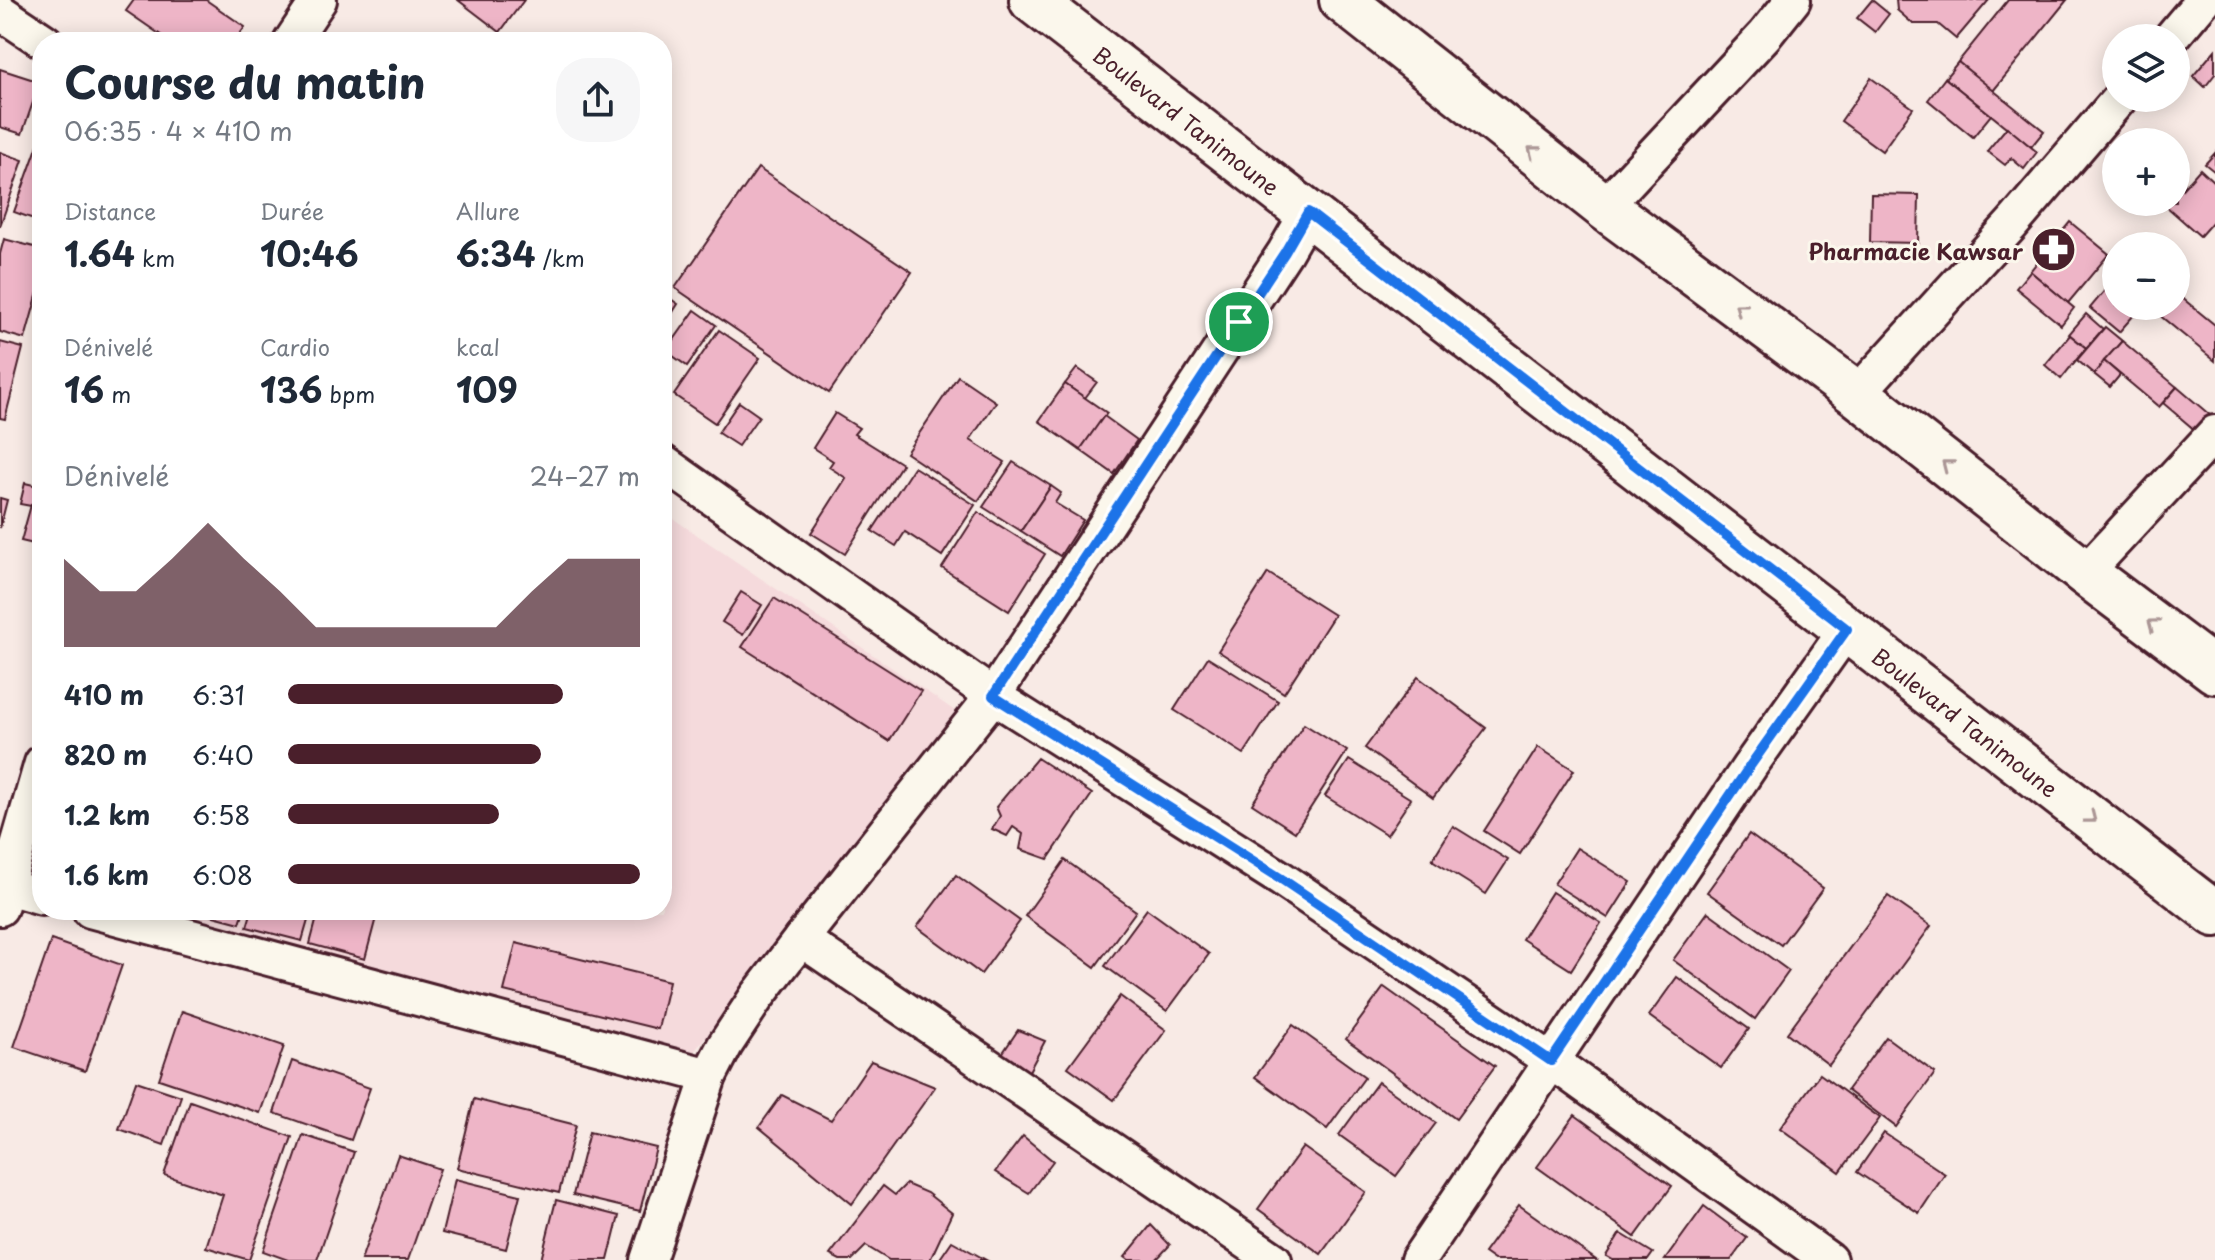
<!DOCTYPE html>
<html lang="fr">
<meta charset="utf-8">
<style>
body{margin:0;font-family:"Playpen Sans",sans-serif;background:#f6f6f7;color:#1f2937;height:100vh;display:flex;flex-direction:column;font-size:30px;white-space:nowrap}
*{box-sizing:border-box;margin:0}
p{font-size:26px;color:#747a83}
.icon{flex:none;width:44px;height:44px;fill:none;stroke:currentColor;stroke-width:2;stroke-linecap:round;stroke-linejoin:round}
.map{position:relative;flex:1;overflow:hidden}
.panel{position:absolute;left:32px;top:32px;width:640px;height:888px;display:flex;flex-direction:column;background:#fff;border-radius:32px;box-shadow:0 4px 20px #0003}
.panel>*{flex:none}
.tools{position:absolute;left:2102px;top:24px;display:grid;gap:16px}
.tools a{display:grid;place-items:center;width:88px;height:88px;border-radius:50%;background:#fff;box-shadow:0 4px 20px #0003;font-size:40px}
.pin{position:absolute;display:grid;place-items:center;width:68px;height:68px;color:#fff;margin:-34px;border:4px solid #fff;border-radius:50%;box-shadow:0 2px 8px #0007}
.round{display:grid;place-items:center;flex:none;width:84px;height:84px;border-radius:32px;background:#f6f6f7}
.summary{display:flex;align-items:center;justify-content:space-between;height:136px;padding:0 32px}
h1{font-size:44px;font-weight:700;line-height:60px}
.figures{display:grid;grid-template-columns:repeat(3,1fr);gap:12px;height:136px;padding:8px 32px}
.figures div{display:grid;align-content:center}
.figures b{font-size:34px;font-weight:700}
.figures small{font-size:22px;font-weight:400}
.figures p{font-size:22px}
.chart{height:224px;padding:16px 32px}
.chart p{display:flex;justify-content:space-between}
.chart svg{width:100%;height:144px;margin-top:8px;fill:#4a1f2b;opacity:.7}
ul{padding:0 32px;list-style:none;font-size:26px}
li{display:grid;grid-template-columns:128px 96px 1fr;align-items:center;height:60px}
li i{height:20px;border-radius:10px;background:#4a1f2b}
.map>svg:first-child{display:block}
</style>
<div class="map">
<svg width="2215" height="1260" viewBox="0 0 2215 1260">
<rect width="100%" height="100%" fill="#f8eae5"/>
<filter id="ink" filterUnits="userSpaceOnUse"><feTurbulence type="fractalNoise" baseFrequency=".0125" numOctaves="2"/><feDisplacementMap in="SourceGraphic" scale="16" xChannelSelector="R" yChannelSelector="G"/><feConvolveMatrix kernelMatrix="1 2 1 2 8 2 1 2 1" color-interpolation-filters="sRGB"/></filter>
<g filter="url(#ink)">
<!-- built -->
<path fill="#f5dadc" d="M662,511L955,711L690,1057L154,910H662Z"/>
<!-- building -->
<g fill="#eeb5c7" stroke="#4a1f2b" stroke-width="2">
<path d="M134,0H206L245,27L234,42H171L126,11Z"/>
<path d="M458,0H524L500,32Z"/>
<path d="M1872,0L1889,14L1875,32L1857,18Z"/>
<path d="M1896,0H1989L1956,39L1938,24H1913L1897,10Z"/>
<path d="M2008,0H2067L1993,91L1958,62Z"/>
<path d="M2215,50V74L2205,87L2193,76Z"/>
<path d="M1958,62L2044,131L2031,147L1945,78Z"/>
<path d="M0,69L40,82L22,134L0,127Z"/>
<path d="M1871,78L1913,108L1882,151L1841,121Z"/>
<path d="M1945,78L1991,115L1973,137L1928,100Z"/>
<path d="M2007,127L2037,152L2024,169L2011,158L2005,165L1987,151Z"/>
<path d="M38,145L42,147V222L14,212Z"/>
<path d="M0,152L23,160L0,226Z"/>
<path d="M2215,153V172L2205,164Z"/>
<path d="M758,168L912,272L829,393L675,288Z"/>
<path d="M2200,169L2215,183V219L2200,236L2167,207L2171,202H2176V196Z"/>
<path d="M1871,194L1919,195L1918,243L1870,242Z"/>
<path d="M2070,222L2109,254L2068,303L2030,271Z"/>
<path d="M4,239L42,249V278L25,339L0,332V254Z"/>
<path d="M2030,271L2074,308L2061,325L2016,288Z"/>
<path d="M2116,277V306H2142L2119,332L2090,308Z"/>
<path d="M662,293L678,304L662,329Z"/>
<path d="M2176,293L2215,325V361L2158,314L2164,306H2176Z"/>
<path d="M695,310L716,325L687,366L666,351Z"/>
<path d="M2086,314L2103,329L2086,348L2069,334Z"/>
<path d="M2105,327L2122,341L2094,374L2077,360Z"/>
<path d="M719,330L760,358L715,423L674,395Z"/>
<path d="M2070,335L2086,348L2061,379L2045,365Z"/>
<path d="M2122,341L2177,387L2159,407L2104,361Z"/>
<path d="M0,342L23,348L5,419L0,418Z"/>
<path d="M2104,361L2120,375L2110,387L2094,374Z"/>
<path d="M1077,368L1097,382L1085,398L1065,384Z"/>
<path d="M958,376L996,402L970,440L1005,462L978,501L906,453Z"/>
<path d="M1065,384L1107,413L1080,450L1039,421Z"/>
<path d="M2177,387L2210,415L2196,431L2163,403Z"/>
<path d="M739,402L759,416L738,446L718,433Z"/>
<path d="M835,413L859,428L854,434L902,464L845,554L811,533L846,478L829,467L833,461L813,448Z"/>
<path d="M1104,416L1137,440L1114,474L1080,450Z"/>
<path d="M1013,462L1051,486L1021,531L983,507Z"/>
<path d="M914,467L975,505L942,556L905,532L896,546L872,531Z"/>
<path d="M25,483L42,487V508L20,504Z"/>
<path d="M1051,486L1061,493L1055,503L1083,520L1060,556L1021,531Z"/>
<path d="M0,498L7,500L0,528Z"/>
<path d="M31,505L42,508V546L21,541Z"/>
<path d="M978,512L1045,554L1009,611L942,568Z"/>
<path d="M1268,573L1334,615L1284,693L1218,651Z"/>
<path d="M741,592L762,605L743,635L722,622Z"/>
<path d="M774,598L921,691L889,741L742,647Z"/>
<path d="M1208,657L1278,701L1244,754L1174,710Z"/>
<path d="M1418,677L1486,728L1433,798L1365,748Z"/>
<path d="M1304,724L1347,751L1295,832L1252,804Z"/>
<path d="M1538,747L1574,770L1520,854L1484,831Z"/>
<path d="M1037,758L1092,794L1048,859L1020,849L1023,834L1013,827L1007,836L992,829L1000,816L996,807Z"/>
<path d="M1349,760L1411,799L1387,835L1325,796Z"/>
<path d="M1453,826L1508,860L1486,894L1432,860Z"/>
<path d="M1749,834L1823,888L1781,945L1707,892Z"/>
<path d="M1577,848L1631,882L1608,918L1554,884Z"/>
<path d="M1065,860L1136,911L1095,967L1025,916Z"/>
<path d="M956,875L1020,921L981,974L917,927Z"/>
<path d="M1552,892L1601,923L1571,970L1522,939Z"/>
<path d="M1888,896L1931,926L1829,1065L1787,1033Z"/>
<path d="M1147,909L1209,954L1167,1011L1105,966Z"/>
<path d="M191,910H244L240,923Z"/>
<path d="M252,910H311L302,941L247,927Z"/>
<path d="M319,910H378L365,959L310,944Z"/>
<path d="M1708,912L1789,971L1755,1019L1673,960Z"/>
<path d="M51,940L122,965L85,1071L14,1047Z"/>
<path d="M516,943L669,981L658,1029L504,991Z"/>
<path d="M1677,977L1749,1029L1721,1068L1649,1016Z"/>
<path d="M1384,987L1495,1066L1456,1119L1346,1039Z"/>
<path d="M1120,996L1166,1030L1114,1100L1068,1067Z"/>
<path d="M182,1011L284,1046L260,1113L159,1079Z"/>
<path d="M1293,1025L1365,1077L1327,1129L1255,1077Z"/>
<path d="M1018,1030L1045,1041L1028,1073L1000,1057Z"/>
<path d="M1886,1037L1935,1073L1896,1127L1847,1090Z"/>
<path d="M292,1061L370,1088L351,1140L274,1113Z"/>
<path d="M871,1061L935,1087L852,1204L759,1127L782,1095L831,1120Z"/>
<path d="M1820,1074L1880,1118L1840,1172L1780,1128Z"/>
<path d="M136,1081L181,1096L164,1145L119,1129Z"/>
<path d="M1378,1082L1436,1123L1396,1176L1339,1135Z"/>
<path d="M474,1099L576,1125L559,1193L457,1168Z"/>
<path d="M190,1101L292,1137L249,1260L206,1247L223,1195L164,1175Z"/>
<path d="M1575,1115L1672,1186L1635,1237L1537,1167Z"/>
<path d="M589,1132L656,1148L640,1211L573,1195Z"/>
<path d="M1884,1133L1945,1174L1919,1213L1857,1172Z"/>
<path d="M303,1135L354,1152L317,1260H288L263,1251Z"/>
<path d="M1023,1136L1053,1161L1029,1193L995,1172Z"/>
<path d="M1303,1147L1366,1192L1321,1254L1258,1209Z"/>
<path d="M398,1155L440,1169L408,1260H361Z"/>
<path d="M455,1179L520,1195L506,1249L442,1233Z"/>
<path d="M906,1184L927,1193L952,1213L930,1260H889L866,1246L852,1260H840L830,1255L883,1186L895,1195Z"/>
<path d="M556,1200L619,1216L608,1260H541Z"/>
<path d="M1519,1205L1596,1260H1494L1484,1253Z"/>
<path d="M1704,1206L1747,1238L1731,1260H1665Z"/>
<path d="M1151,1225L1170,1245L1156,1260H1129L1125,1257Z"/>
<path d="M1620,1233L1653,1253L1648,1260H1613L1606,1256Z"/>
<path d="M952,1241L986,1260H939Z"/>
</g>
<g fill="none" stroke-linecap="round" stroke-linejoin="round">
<defs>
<g id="minor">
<path d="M0,12L45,42"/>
<path d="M2171,38L2203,0"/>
<path d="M291,42L319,0"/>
<path d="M1604,207L1765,35L1793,0"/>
<path d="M1857,394L2012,224L2120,98"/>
<path d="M662,462L993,696L1280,878L1551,1061L1829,1260"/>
<path d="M2085,573L2215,433"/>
<path d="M0,885L42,897"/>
<path d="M0,908L42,763"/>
<path d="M90,910L709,1076"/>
<path d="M801,939L1274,1260"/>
<path d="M648,1260L709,1076L725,1045L756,998L801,939L993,696L1285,252L1308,212"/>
<path d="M1418,1260L1750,766L1847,629"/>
</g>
<g id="primary">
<path id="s1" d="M1032,0L2215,914"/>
<path d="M1342,0L1604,207L1857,394L2085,573L2215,671"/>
</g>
</defs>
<!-- minor casing -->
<use href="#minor" stroke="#4a1f2b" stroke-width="40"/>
<!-- primary casing -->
<use href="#primary" stroke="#4a1f2b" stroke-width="50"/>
<!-- minor -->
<use href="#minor" stroke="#fbf7ec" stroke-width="34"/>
<!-- primary -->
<use href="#primary" stroke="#fbf7ec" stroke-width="44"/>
</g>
<!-- one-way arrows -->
<defs><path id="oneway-chevron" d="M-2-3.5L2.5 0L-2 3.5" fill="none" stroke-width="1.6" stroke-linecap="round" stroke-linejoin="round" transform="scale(2)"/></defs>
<g stroke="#ab9695">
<use href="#oneway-chevron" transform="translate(1533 151) rotate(-142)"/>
<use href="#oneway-chevron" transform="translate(1740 308) rotate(-143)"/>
<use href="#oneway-chevron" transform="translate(1947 465) rotate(-142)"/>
<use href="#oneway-chevron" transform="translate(2153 624) rotate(-143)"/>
<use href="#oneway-chevron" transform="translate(2091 818) rotate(38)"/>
</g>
</g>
<g fill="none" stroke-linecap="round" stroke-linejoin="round" filter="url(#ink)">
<defs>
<path id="route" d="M1308,212L1847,629L1750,766L1551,1061L1280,878L993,696L1285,252Z"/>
</defs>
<!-- route casing -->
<use href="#route" stroke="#fff" stroke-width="16"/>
<!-- route -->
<use href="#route" stroke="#1a73e8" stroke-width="10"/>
</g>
<!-- icons -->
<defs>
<symbol id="pharmacy-disc" viewBox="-11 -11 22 22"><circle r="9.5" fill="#4a1f2b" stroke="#fbf7ec"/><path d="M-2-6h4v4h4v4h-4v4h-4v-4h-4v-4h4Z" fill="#fff"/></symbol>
</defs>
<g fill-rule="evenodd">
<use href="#pharmacy-disc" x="2028" y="224" width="51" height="51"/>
</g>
<g text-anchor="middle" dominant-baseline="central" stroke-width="6" stroke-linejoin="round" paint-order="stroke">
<!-- street labels -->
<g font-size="22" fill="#4a1f2b" stroke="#fbf7ec">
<text stroke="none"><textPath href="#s1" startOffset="196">Boulevard Tanimoune</textPath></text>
<text stroke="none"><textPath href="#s1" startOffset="1180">Boulevard Tanimoune</textPath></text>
</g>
<!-- poi labels -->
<g font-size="22" font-weight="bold" fill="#4a1f2b" stroke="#fbf7ec" text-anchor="end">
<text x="2023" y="250">Pharmacie Kawsar</text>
</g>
</g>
</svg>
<div class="tools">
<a><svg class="icon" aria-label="layers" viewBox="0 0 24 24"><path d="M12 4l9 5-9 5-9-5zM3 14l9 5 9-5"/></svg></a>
<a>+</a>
<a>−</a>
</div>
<div class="pin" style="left:1239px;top:322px;background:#1e9e55"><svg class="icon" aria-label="arrive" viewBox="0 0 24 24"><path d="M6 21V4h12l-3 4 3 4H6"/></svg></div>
<section class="panel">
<div class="summary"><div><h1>Course du matin</h1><p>06:35 · 4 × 410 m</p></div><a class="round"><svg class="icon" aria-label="share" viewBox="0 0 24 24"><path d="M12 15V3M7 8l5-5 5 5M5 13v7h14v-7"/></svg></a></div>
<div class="figures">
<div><p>Distance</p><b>1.64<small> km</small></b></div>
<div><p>Durée</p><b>10:46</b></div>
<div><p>Allure</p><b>6:34<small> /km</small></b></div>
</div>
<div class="figures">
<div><p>Dénivelé</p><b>16<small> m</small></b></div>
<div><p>Cardio</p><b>136<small> bpm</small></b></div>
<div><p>kcal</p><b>109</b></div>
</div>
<div class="chart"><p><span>Dénivelé</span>24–27 m</p>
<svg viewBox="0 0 160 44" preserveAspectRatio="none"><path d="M0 44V17L10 27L20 27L30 17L40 6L50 17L60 27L70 38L80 38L90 38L100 38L110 38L120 38L130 27L140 17L150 17L160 17V44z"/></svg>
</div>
<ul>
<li><b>410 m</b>6:31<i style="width:78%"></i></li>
<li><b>820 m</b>6:40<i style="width:72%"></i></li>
<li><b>1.2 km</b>6:58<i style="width:60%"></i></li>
<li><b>1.6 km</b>6:08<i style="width:100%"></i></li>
</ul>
</section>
</div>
